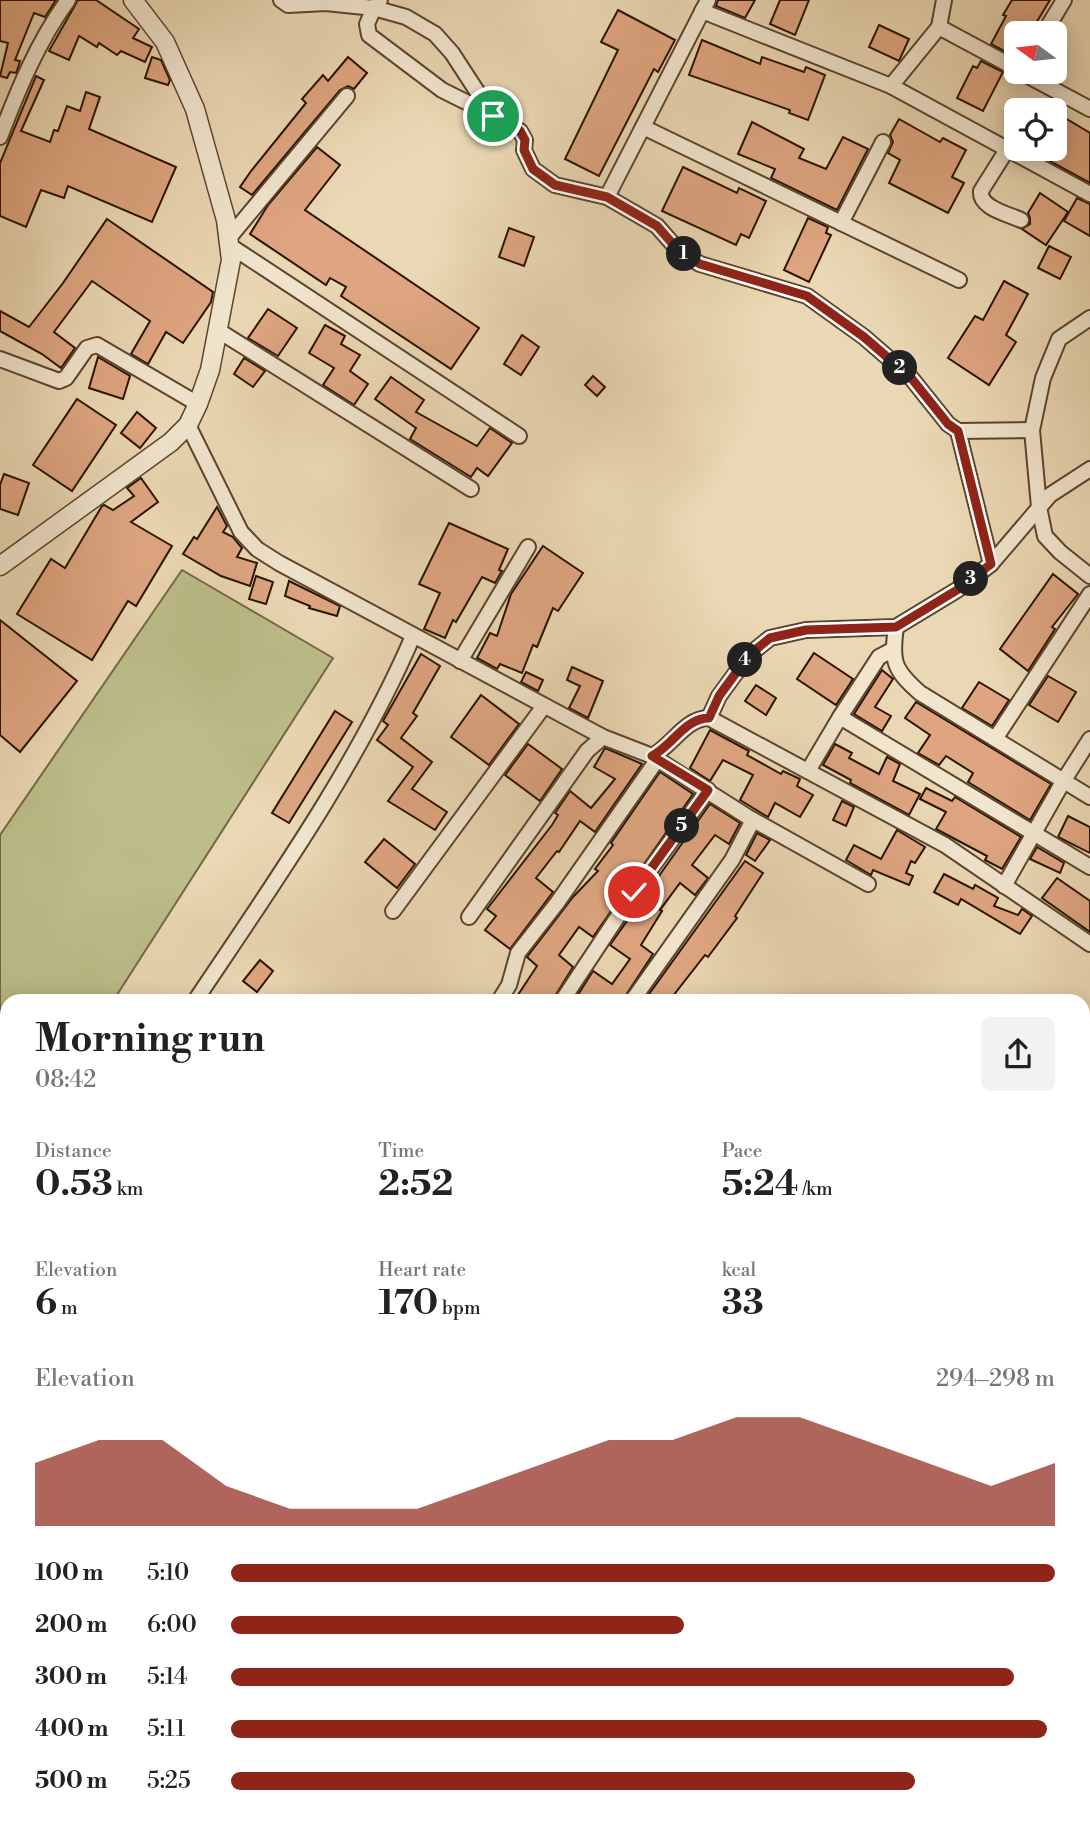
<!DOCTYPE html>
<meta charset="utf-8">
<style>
body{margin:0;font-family:"Libre Bodoni",serif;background:#f2f2f2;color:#222;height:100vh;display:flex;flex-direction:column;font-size:26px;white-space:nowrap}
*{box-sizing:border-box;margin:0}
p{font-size:23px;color:#767676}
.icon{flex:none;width:38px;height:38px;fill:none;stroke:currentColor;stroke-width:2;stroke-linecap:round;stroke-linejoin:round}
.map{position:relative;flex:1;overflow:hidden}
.details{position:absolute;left:0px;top:994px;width:1090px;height:831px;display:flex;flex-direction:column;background:#fff;border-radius:21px 21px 0 0;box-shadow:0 4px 18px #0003}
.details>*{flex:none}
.needle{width:46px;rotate:285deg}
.fabs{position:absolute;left:1004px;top:21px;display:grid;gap:14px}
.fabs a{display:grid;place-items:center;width:63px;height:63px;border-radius:10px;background:#fff;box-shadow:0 4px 18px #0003;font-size:35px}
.pin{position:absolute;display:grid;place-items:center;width:60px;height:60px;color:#fff;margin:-30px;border:4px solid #fff;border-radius:50%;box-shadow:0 2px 7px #0007}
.km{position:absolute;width:35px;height:35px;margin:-18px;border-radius:50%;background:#222;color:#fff;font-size:19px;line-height:35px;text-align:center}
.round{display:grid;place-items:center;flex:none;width:74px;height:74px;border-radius:10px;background:#f2f2f2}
.overview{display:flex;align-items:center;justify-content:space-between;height:119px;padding:0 35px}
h1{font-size:38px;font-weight:700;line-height:52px}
.figures{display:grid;grid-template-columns:repeat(3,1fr);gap:10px;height:119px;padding:7px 35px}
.figures div{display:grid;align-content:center}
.figures b{font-size:35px;font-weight:700}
.figures small{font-size:19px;font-weight:400}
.figures p{font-size:19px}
.chart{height:196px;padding:14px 35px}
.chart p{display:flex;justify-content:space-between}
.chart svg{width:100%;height:126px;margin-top:7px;fill:#8f2418;opacity:.7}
ul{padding:0 35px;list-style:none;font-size:23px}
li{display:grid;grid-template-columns:112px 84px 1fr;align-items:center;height:52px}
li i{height:18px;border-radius:9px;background:#8f2418}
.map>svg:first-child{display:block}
</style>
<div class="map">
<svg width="1090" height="1824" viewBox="0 0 1090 1824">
<rect width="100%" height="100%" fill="#ead7b3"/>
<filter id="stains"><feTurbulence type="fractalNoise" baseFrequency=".00286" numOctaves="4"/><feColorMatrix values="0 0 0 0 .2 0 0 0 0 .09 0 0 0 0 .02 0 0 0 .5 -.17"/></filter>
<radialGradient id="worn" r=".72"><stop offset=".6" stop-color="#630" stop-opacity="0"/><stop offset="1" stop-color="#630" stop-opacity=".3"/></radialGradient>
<!-- green -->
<g fill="#bcbd89" stroke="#746844" stroke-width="2">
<path d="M182,570L333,658L113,1001H7V1038L0,1034V835Z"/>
<path d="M7,1260V1366L0,1361V1261Z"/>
<path d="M0,1410L7,1415V1579L0,1594Z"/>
<path d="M579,1818H680L688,1824H576Z"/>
</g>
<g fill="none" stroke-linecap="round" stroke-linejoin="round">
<!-- stream -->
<g stroke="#6c7868" stroke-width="5">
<path d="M0,1376L7,1381"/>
<path d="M690,1818L700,1824"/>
</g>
</g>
<!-- building -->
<g fill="#dea580" stroke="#2b1400" stroke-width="2">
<path d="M0,0H56L45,17L34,13L15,60L20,61L17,71L16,73L10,72L7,78L0,76L8,43L0,41Z"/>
<path d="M78,0H96L139,29L133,38L152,47L145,62L121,51L117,55L99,43L97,47L79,36L69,60L49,51Z"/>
<path d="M718,0H755L745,18L716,6Z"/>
<path d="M780,0H809L795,35L770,24Z"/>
<path d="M1012,0H1050L1030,33H1017V58L991,44L1006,16L1003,15Z"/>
<path d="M618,10L675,40L658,72L654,69L599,176L565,159L618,50L601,42Z"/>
<path d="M879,25L909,39L899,61L869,47Z"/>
<path d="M702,40L760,64L762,57L804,72L806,67L825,75L808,120L789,113L790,110L689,75Z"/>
<path d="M152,57L161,60L170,80L168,85L145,78Z"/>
<path d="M348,57L367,73L354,89L348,86L340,90L252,195L240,187L251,171L306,103L302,99L323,75L328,81Z"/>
<path d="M981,61L1003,72L983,111L957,98L973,66L977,68Z"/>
<path d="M36,76L44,80L21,131L50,142L54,130L58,131L67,106L80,111L86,92L100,97L89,129L176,167L152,222L68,186L64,198L41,190L26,227L0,216V163Z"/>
<path d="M1055,112L1090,133V183L1035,153L1037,149H1055Z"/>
<path d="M899,119L940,142L943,138L966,150L952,177L964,183L948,213L889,183L900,160L888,153L893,142L890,135Z"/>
<path d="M752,122L804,149L799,158L826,169L843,137L868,149L837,210L771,178L775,169L738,154Z"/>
<path d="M317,147L340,165L305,210L479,328L451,369L341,296L346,287L330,278L326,285L250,234L268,205Z"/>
<path d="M683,167L737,193L739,188L766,201L749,238L741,234L736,245L662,211Z"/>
<path d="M1040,193L1068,212L1046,245L1022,229L1030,224V218L1028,213Z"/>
<path d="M1077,198L1090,204V236L1064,221Z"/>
<path d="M808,218L828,227L826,233L831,235L809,282L784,270Z"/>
<path d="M107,219L213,292L211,302L183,343L166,332L148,364L131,354L150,321L92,281L54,332L75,348L61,368L42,354L0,331V311L29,327L63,283Z"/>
<path d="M509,228L534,237L524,266L499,257Z"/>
<path d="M1049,246L1071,257L1060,279L1038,268Z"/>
<path d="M1004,281L1028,294L1006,335L1016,342L989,385L948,358L975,316L983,320Z"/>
<path d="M268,309L297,328L278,356L248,338Z"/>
<path d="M325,325L345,336L341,344L360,355L350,371L368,384L354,405L323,385L334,368L309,353Z"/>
<path d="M522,335L539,347L521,375L504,364Z"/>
<path d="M98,357L130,376L123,399L89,388Z"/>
<path d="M244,358L265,371L253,387L234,374Z"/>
<path d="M593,376L605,387L597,396L585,385Z"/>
<path d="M391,377L424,400L416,412L477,446L490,428L512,443L488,476L477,468L471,477L410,439L416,428L375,399Z"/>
<path d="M77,399L116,425L72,491L33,465Z"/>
<path d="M137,412L156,428L140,448L121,433Z"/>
<path d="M4,474L29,483L18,515L0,509V485Z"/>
<path d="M141,478L158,502L131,522L172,546L136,606L128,601L92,660L17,614L51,559L65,568L102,506L104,505L113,510L134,496L127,488Z"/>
<path d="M217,507L227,526L223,532L233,537L242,548L237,557L257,563L250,586L221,576L183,554L194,537L197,539Z"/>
<path d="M449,523L508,549L499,570L502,571L495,583L482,577L456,622L453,620L445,638L424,629L440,593L419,584Z"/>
<path d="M543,546L583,573L558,611L553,608L537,647L533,645L522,673L500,664L497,669L477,658L490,633L497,636L511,594Z"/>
<path d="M1053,574L1078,594L1052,627L1055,629L1028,671L1000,649Z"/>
<path d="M256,576L273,582L266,604L249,599Z"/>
<path d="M289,581L340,606L337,616L309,608L310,606L285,596Z"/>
<path d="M0,620L77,681L20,752L0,735Z"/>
<path d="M814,653L853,679L836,705L797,679Z"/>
<path d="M421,654L440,666L413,713L417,716L401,738L432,762L412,789L447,812L435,830L388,801L413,767L377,740L388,725L383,721Z"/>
<path d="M572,667L603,681L588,718L569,708L580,686L567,680Z"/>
<path d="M882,670L893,679L875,707L891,716L882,731L854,714Z"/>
<path d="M526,672L543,680L538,691L521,682Z"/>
<path d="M1048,676L1076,692L1058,722L1029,705Z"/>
<path d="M979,682L1009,700L992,726L962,708Z"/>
<path d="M756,685L776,698L766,715L745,701Z"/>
<path d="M481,695L519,724L489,765L451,737Z"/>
<path d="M916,702L1051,784L1030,820L968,782L973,773L946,756L939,765L918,753L930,735L905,718Z"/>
<path d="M335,711L352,722L289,823L272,813Z"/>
<path d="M710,730L749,751L747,755L781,774L783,771L800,779L797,786L813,795L800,817L775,803L768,817L740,800L753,775L723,760L710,781L690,768Z"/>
<path d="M528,744L562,769L540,801L505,775Z"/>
<path d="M835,744L852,753L849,758L879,774L887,757L900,764L893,781L920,794L909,815L850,783L851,780L823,765Z"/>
<path d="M605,748L642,764L595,832L580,821L559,852L557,851L536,878L553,892L510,949L485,930L496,916L487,909L552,825L558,815L555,813L570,791L591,808L615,779L594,767Z"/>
<path d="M660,772L693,794L593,937L579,927L559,955L573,967L552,1001H514L537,966L527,957L573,897L598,871L595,869L613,845L611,843Z"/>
<path d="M926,788L952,801L955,797L1021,837L1002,869L985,860L987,856L936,829L946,812L920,799Z"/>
<path d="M842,801L854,807L846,826L833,820Z"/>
<path d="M710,804L740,823L729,844L715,835L692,865L708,878L695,895L680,883L660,910L662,911L641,945L653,954L622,1001H574L593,971L612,984L630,959L610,945Z"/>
<path d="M1068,816L1090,827V853L1058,837Z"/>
<path d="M897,830L925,847L915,863L911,861L906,873L913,876L909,885L873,870L871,875L846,860L854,845L881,859Z"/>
<path d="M757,833L770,840L755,861L746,855Z"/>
<path d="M384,839L415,864L397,888L365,862Z"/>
<path d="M1037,847L1064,863L1060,873L1030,859Z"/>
<path d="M745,861L763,873L735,916L737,918L708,957L705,955L669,1001H644Z"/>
<path d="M944,874L973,889L975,885L998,898L994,906L1018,915L1022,909L1032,916L1020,934L961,899L958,905L934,892Z"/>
<path d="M1057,878L1090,901V932L1042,898Z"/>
<path d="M260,960L273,971L257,992L243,981Z"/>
</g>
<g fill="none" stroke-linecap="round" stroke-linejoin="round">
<defs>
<g id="minor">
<path d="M281,0L288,5L326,3L374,8L367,24L369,35L442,90L492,115"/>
<path d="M380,0L374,8L406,17L435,34L452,53L493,116L520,131L525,140L524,150L533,169L555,185L607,197L657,226L679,251L700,264L807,296L864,337L894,363L912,379L948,424L958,431L1032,430"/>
<path d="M702,11L891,86L1090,194"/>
<path d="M939,27L944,0"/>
<path d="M1044,33L1064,0"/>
<path d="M1021,72L1090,109"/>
<path d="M891,86L939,27L1017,69"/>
<path d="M643,127L959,280"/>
<path d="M0,137C18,90 38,41 68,0"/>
<path d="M1008,148L981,191C979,208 1008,214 1021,220"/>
<path d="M607,197L708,0"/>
<path d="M841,223L883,142"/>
<path d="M228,239L347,96"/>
<path d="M229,245L519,436"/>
<path d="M1090,318L1059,339L1043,378L1032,430L1039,507L1045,536L1060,552L1090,576"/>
<path d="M219,331L471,489"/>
<path d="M0,359L59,381L66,378L87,348L97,345L198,404"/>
<path d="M188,425L241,532L257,549L279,563L603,737L652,756L748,817L868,884"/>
<path d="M958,431L991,564"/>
<path d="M896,627C891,662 894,670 920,693L1090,797"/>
<path d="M460,661L528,547"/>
<path d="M840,717L879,657L894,649"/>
<path d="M709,718L719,696L749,655L770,638L806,630L896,627L957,590L991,564L1050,495L1090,469"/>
<path d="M995,739L1090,594"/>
<path d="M652,756C672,746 685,718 709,718L945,845L1090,944"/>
<path d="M808,771L840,717L1090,867"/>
<path d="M1004,886L1064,780L1090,739"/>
<path d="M393,911L544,706"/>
<path d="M469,917L587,751L603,737"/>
<path d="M195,1001C274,883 357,766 413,636"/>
<path d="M499,1001L509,985L518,953L557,903L657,760"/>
<path d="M562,1001L634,892L708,790"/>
<path d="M632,1001L732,860L753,820"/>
<path d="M1083,1341L1090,1345"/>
<path d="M1083,1486L1090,1492"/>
<path d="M1083,1660L1090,1648"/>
<path d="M1083,1757L1090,1746"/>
<path d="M0,1783L7,1786"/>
<path d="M70,1818L81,1824"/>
<path d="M934,1824L937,1818"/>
<path d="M1019,1824L1022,1818"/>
</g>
<g id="tertiary">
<path d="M0,566L171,442L188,425L198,404L210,370L231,260L226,220L195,109L165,42L133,0"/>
<path d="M1083,1390L1090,1382"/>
<path d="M722,1824L727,1818"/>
</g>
</defs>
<!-- minor casing -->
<use href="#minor" stroke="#5b452d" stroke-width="18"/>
<!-- tertiary casing -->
<use href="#tertiary" stroke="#5b452d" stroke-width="21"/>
<!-- minor -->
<use href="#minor" stroke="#f1e5ce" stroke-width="14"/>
<!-- tertiary -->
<use href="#tertiary" stroke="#f1e5ce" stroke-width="18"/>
</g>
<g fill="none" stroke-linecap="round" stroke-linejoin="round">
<defs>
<path id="route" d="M493,116L520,131L525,140L524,150L533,169L555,185L607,197L657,226L679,251L700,264L807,296L864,337L894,363L912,379L948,424L958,431L991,564L957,590L896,627L806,630L770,638L749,655L719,696L709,718C685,718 672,746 652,756L708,790L634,892"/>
</defs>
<!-- route casing -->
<use href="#route" stroke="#fff" stroke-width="14"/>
<!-- route -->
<use href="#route" stroke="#8f2418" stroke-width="9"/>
</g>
<rect width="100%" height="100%" filter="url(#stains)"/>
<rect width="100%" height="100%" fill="url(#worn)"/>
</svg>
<div class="fabs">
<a><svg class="needle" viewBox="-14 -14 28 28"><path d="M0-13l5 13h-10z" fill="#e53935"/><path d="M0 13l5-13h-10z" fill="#767676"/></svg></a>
<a><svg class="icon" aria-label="locate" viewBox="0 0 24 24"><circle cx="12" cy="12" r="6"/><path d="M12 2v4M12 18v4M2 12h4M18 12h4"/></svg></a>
</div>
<div class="pin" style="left:493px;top:116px;background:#1e9e55"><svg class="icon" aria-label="arrive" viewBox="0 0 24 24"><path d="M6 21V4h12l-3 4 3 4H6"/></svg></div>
<div class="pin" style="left:634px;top:892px;background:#d93025"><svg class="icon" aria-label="check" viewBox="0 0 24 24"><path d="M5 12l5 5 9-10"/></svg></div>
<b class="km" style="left:684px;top:254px">1</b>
<b class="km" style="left:900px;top:368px">2</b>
<b class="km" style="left:971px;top:579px">3</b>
<b class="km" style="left:745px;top:660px">4</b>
<b class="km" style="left:682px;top:826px">5</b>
<section class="details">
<div class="overview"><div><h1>Morning run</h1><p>08:42</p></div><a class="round"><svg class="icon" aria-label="share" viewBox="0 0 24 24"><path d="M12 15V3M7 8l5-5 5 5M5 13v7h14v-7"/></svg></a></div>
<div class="figures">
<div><p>Distance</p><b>0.53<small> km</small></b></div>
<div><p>Time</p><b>2:52</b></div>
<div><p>Pace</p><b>5:24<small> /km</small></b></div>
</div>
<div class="figures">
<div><p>Elevation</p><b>6<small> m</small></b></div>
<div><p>Heart rate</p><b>170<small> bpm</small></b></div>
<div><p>kcal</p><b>33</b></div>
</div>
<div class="chart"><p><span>Elevation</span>294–298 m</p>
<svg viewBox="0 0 160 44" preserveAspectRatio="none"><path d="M0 44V22L10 14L20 14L30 30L40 38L50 38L60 38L70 30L80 22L90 14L100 14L110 6L120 6L130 14L140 22L150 30L160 22V44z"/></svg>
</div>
<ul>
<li><b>100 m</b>5:10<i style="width:100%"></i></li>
<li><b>200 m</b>6:00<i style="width:55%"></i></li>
<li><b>300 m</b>5:14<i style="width:95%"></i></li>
<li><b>400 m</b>5:11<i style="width:99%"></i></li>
<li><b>500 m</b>5:25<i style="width:83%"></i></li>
</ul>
</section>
</div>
